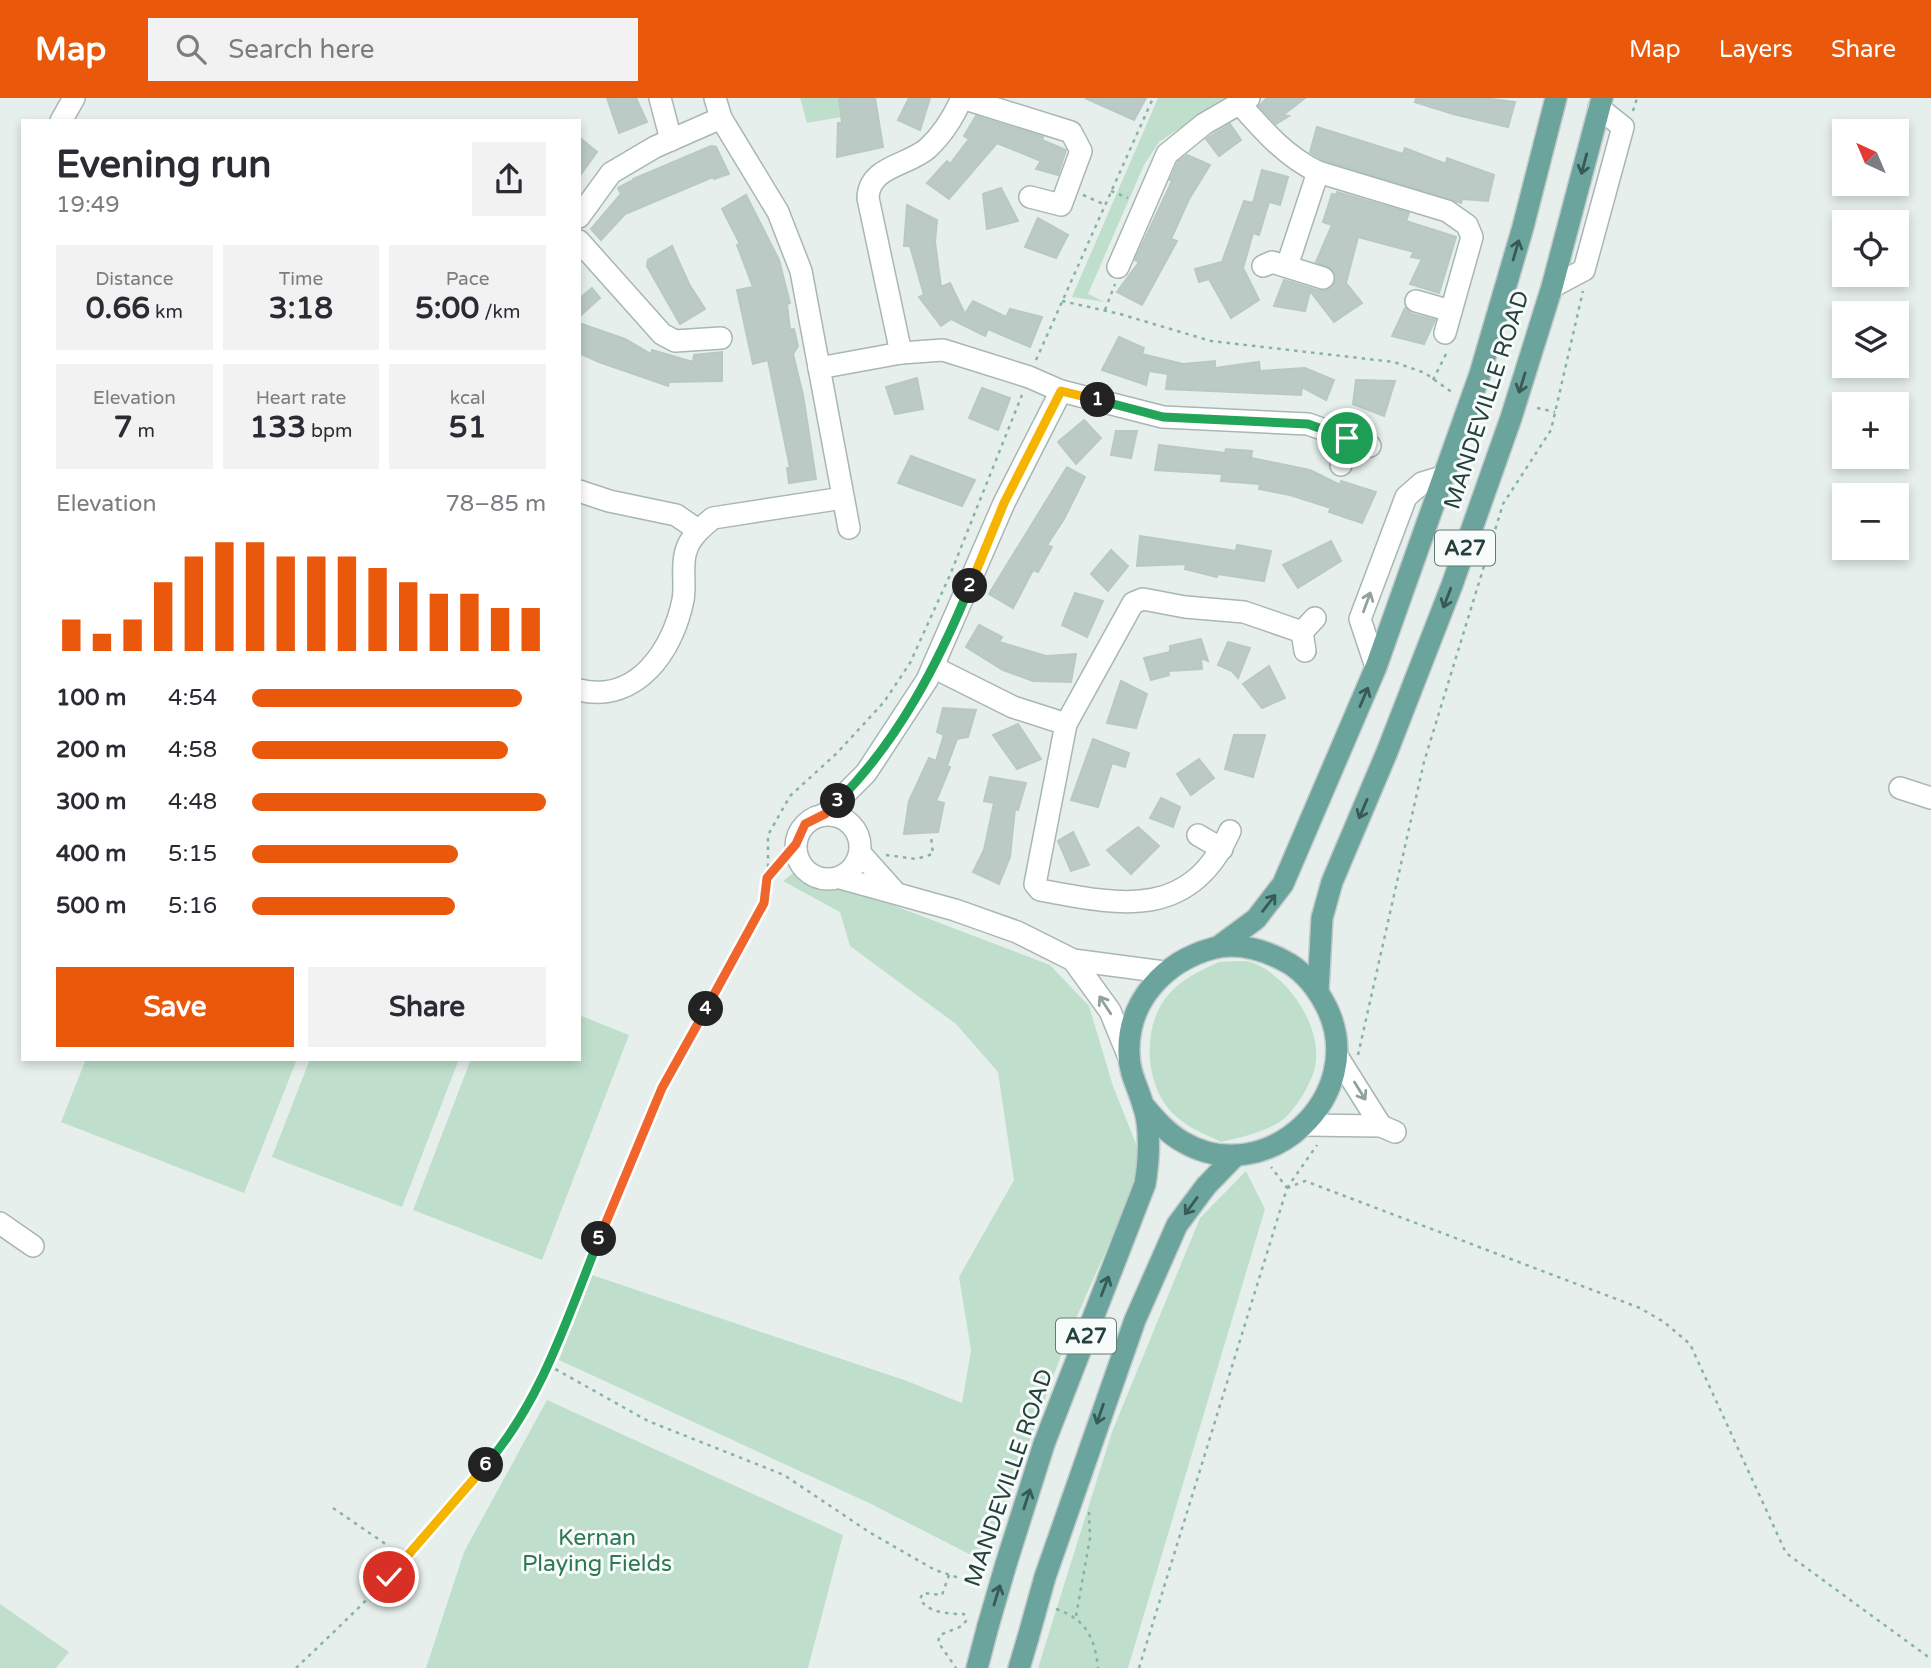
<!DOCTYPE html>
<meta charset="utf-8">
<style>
body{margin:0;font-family:"Varela Round",sans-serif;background:#f2f2f3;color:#2b2b33;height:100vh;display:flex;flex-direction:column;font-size:26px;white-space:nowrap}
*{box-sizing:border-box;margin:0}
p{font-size:23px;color:#7c7c81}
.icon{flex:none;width:38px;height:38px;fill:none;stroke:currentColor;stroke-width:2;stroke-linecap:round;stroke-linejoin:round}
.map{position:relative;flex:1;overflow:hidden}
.drawer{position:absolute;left:21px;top:21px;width:560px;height:942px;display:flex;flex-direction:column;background:#fff;border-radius:0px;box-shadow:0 4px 10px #0003}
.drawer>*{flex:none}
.needle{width:46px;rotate:316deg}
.controls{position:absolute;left:1832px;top:21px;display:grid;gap:14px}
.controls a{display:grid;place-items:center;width:77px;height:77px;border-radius:0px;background:#fff;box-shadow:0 4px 10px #0003;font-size:35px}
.pin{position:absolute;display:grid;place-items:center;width:60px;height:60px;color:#fff;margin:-30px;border:4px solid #fff;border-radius:50%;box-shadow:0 2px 7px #0007}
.km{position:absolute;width:35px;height:35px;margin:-18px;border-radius:50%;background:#222;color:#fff;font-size:19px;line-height:35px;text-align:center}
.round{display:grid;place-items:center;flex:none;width:74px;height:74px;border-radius:0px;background:#f2f2f3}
.summary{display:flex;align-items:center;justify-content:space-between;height:119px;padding:0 35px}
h1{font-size:38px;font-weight:700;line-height:52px}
.stats{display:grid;grid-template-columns:repeat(3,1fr);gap:10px;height:119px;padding:7px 35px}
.stats div{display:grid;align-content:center;border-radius:0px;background:#f2f2f3;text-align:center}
.stats b{font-size:30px;font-weight:700}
.stats small{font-size:19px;font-weight:400}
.stats p{font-size:19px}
.chart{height:196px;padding:14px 35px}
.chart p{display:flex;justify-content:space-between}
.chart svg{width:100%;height:126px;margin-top:7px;stroke:#ea580c;stroke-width:6}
.cta{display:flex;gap:14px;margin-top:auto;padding:14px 35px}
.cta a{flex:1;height:80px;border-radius:0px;background:#ea580c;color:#fff;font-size:28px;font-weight:700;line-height:80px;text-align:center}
.cta a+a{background:#f2f2f3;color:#2b2b33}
ul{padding:0 35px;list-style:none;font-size:23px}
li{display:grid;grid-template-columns:112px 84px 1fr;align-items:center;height:52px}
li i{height:18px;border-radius:9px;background:#ea580c}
header{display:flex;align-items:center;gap:42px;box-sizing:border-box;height:98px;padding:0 35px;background:#ea580c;color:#fff}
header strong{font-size:33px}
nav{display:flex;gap:38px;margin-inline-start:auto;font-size:24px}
.search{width:490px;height:63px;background:#f2f2f3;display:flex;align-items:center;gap:18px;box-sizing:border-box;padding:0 24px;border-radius:0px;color:#7c7c81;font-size:26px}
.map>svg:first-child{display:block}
</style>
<header>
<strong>Map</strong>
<div class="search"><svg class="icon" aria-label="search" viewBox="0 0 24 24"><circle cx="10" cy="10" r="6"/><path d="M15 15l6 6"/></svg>Search here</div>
<nav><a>Map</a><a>Layers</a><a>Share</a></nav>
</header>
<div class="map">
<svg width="1931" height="1570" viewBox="0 0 1931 1570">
<rect width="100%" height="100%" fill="#e6efec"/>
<!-- green -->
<g fill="#bfdfcc">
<path d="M800,0H839L841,19L807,25Z"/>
<path d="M1158,0H1225L1159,44L1144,67L1088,196L1105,204L1072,199Z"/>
<path d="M798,771L1050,867L1089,908L1113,988L1144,1066L1067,1241L985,1464L869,1405L559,1262L592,1177L907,1283L962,1305L971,1252L959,1179L1014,1082L998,974L956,926L850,848L840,814L783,783Z"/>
<path d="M1219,864C1230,864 1247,861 1256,866C1289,881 1319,925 1316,962C1315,980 1299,1006 1286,1019C1269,1034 1242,1039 1221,1044C1207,1037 1189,1030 1178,1020C1144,993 1140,928 1169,896C1183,880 1200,873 1219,864Z"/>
<path d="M579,917L629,937L542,1162L413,1112L471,961H579Z"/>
<path d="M86,961H297L244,1095L61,1024Z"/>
<path d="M310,961H459L402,1109L272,1059Z"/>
<path d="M1246,1073L1265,1111L1128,1570H1038L1112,1334L1200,1120Z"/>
<path d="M547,1302L843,1437L808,1570H426L464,1454Z"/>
<path d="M0,1506L69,1554L56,1570H0Z"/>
</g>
<!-- building -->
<g fill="#bbcac5" stroke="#b8c9c4" stroke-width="2">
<path d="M607,0H636L647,24L619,35Z"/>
<path d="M839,0H875L883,49L837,59L838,25H842Z"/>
<path d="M909,0H930L920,32L898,22Z"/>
<path d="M1085,0H1146L1134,22Z"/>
<path d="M1267,0H1305L1283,17L1289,18L1276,26L1259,8Z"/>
<path d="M1416,0H1484L1515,4L1508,29L1453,16L1415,4Z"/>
<path d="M976,18L1043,39L1042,42L1066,52L1058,77L1036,71L1041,63L997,45L949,101L927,85L947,63L950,66L969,41L964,38Z"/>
<path d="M1230,26L1241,42L1219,58L1206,41Z"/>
<path d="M1317,29L1403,56L1405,50L1446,66L1447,60L1494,77L1488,103L1462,101L1461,105L1323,62L1310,54Z"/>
<path d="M579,39L597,54L579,79Z"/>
<path d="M711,48L716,49L729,76L714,81L713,79L625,116L601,142L591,131L621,96L618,90L631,83L635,87L633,81Z"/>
<path d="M1187,57L1210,67L1189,101L1171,141L1177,143L1142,207L1117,194L1139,164L1135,162L1172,83L1170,82L1178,64Z"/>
<path d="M1262,72L1288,79L1280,107L1269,104L1259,137L1253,135L1243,170L1259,202L1231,220L1209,181L1199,184L1195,171L1222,164L1244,103L1253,105Z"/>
<path d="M1001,90L1018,123L987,131L983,96Z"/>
<path d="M1337,94L1409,115L1406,123L1456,139L1439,195L1410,186L1422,161L1411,159L1414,154L1358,139L1346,185L1362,205L1334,224L1310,193L1305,213L1274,208L1284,182L1320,193H1326L1335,185L1333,172L1316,164L1332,127L1323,124L1332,96L1336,97Z"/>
<path d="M746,97L779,162L790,205L787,206L790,232L794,231L798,248L793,256L803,297L816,381L789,385L787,370H790L768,262L753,266L737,192L753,189L737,147L740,146L722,111Z"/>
<path d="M907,107L937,122L935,144L941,189L950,185L965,216L973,203L1006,219L1010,211L1042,219L1030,249L988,231L985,238L951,221L941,228L919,199L924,197L910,148H904Z"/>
<path d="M1038,120L1068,137L1056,160L1025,149Z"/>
<path d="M672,148L689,186L705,211L680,226L647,168L648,162Z"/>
<path d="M592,190L600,200L579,219V201Z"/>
<path d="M1405,210L1412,216L1435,222L1424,246L1392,238Z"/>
<path d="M579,225L625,241L651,256L652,252L693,264L694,257L722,254V283L669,284L668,288L599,264L579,255Z"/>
<path d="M1119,239L1144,250L1142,256L1183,266L1215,263V270L1259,264L1260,273L1305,270L1334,282L1326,302L1302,289L1301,297L1166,291L1168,276L1149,273L1146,287L1102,272Z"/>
<path d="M917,280L923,311L895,316L886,289Z"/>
<path d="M1356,282L1395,283L1384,318L1353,306Z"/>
<path d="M982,290L1010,300L998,332L969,320Z"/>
<path d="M1084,322L1101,340L1076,366L1058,344Z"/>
<path d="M1116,333H1137L1131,360L1111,357Z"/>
<path d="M1159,347L1225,355L1226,351L1252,353L1251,360L1310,372L1340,387L1341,383L1376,394L1362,425L1329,414L1331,410L1290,397L1259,391L1260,386L1221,383L1222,376L1155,372Z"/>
<path d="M911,358L975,382L962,408L898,385Z"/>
<path d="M1067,369L1085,379L1064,421L1047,447L1052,449L1038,474L1033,472L1013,510L989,496Z"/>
<path d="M1140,438L1236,453L1237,447L1271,453L1264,483L1218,476L1217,479L1185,471L1186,466L1137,468Z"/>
<path d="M1331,443L1341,463L1298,490L1283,467Z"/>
<path d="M1111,452L1128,468L1108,493L1091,476Z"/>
<path d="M1075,495L1103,503L1087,539L1062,527Z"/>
<path d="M979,527L1002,539L999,544L1046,558L1076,556L1071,584L1033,583L1003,572L966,549Z"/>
<path d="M1201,541L1208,563L1201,560L1202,571L1168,573L1169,577L1151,582L1144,560L1170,554V548Z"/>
<path d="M1228,544L1250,550L1238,580L1232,573L1218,567Z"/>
<path d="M1269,568L1285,600L1262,610L1243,586Z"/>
<path d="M1121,583L1147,596L1136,630L1107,625Z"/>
<path d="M943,610L976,612L968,639L957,641L947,668L950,669L936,703L944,705L938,734L904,736L909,703L929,660L936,663L944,637L937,634Z"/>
<path d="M1018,626L1041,661L1017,671L993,637Z"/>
<path d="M1234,637H1265L1253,679L1225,671Z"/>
<path d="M1093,641L1129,655L1125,669L1112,665L1098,709L1071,702Z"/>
<path d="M1199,661L1214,680L1191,697L1177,676Z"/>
<path d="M990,679L1026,685L1018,712L1015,711L1010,759L999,786L973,774L984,752L994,705L984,703Z"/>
<path d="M1161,700L1180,709L1173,729L1150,720Z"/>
<path d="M1138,729L1159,748L1131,776L1107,752Z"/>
<path d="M1073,734L1089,767L1071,773L1058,743Z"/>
</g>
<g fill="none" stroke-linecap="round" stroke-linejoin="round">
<defs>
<g id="minor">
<path d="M660,0L671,42"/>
<path d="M715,0L721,20L778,114L801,173L849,430"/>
<path d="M962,0L1071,34L1081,53L1061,107L1030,99"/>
<path d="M1240,6C1264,33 1285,58 1318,74L1447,113L1467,127L1472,139L1445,235"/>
<path d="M61,23L74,0"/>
<path d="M579,119L611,75L655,49L721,20"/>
<path d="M579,143L662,236L675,243L721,240"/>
<path d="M1263,168L1272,164L1323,180"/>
<path d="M1287,168L1318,74"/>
<path d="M1118,169L1167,56L1204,26L1249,0"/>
<path d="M1552,189L1584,172L1623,29L1599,10"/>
<path d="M1416,203L1451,213"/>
<path d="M901,255L868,100C869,68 908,68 928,50C943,36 954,18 962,0"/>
<path d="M819,270L901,255L943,252L1029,279L1061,293L1163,319L1308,326L1370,348"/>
<path d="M1341,367L1347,340"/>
<path d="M579,393L609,403L676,417L698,432"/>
<path d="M1305,553L1302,534L1315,520"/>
<path d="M933,569L1013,609L1066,626"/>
<path d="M1376,569L1360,521L1406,399L1422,385L1445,378"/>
<path d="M579,592C637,606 673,552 683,502C686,486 681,468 686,453C690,439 702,429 713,420L843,400"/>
<path d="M1900,690L1931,700"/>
<path d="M825,716L866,675L927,582L1004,405L1061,293"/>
<circle cx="828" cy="749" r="32"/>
<path d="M1230,733C1190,823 1120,807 1040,792L1035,786L1066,626L1133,505L1143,501L1185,509L1244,514L1302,534"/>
<path d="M1198,737L1222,751"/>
<path d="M860,755L895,794"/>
<path d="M840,780L955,812L1017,834L1073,862L1164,874"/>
<path d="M1073,862L1110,913L1128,957"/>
<path d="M1337,958L1381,1028"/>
<path d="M1306,1027L1381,1028L1395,1034"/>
<path d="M0,1125L33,1148"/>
</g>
<g id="major">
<path d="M1218,849L1256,821L1283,786L1376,569L1480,276L1523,129L1556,0"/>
<path d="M1318,893L1322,820L1332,784L1387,654L1452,487L1511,320L1552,189L1602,0"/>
<path d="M1006,1466L1044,1346L1145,1086C1149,1062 1151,1029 1143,1007C1138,989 1129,975 1129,956C1127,903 1165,863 1214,850C1240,844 1268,853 1290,866C1307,877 1318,892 1327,910C1369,997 1267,1093 1183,1044C1167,1035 1156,1022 1144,1008"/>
<path d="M1045,1479L1135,1222L1177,1127L1206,1088L1236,1057"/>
<path d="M977,1570L988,1528"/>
<path d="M1019,1570L1028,1540"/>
</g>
</defs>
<!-- minor casing -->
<use href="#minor" stroke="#a8b7b4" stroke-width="24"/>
<!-- major casing -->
<use href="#major" stroke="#c2cac9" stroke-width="24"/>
<!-- path -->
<g stroke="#87b2aa" stroke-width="2.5" stroke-dasharray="3.5 5" stroke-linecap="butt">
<path d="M1633,13L1637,0"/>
<path d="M1111,93L1128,100"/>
<path d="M1083,97L1103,106"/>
<path d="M1062,203L1120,216L1211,243L1394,264L1425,275L1453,295"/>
<path d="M1105,212L1115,186"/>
<path d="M1036,262L1153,0"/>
<path d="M1433,282L1447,254"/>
<path d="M1537,310L1555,314"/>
<path d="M886,757L916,761L933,756L931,738"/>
<path d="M767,780L796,746"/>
<path d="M1358,957L1424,664L1503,406L1551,332L1583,193"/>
<path d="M1287,1090L1305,1083L1640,1210L1664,1224L1690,1246L1786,1455L1931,1561"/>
<path d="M1287,1090L1317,1047"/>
<path d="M548,1267L648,1323L784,1377L869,1434L935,1472L980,1487"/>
<path d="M333,1410L387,1447L400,1467"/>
<path d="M949,1477L942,1497L923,1495L920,1501C928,1515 949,1516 964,1516L966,1523L962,1528L940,1537L938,1544L956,1570"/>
<path d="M1056,1511C1086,1521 1095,1540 1098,1570"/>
<path d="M1076,1518L1090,1440L1089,1414"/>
<path d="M296,1570C391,1480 489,1384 548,1267L661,990L764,805L768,785V737L790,698L837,655L884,604L910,565L950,477L1022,297"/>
<path d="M1139,1570L1287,1090L1271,1069"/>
</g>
<!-- minor -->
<use href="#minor" stroke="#fff" stroke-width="21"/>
<!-- major -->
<use href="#major" stroke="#6ba49c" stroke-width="21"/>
<defs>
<g id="major-bridge">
<path d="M988,1528L1006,1466"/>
<path d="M1028,1540L1045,1479"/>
</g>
</defs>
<!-- major-bridge casing -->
<use href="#major-bridge" stroke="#c2cac9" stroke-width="24" stroke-linecap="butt"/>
<!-- major-bridge -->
<use href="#major-bridge" stroke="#6ba49c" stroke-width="21"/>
</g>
<!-- one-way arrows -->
<defs><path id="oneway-shaft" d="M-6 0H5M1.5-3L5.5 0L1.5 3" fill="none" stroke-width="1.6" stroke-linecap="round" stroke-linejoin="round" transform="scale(1.75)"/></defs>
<g stroke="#365a55">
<use href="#oneway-shaft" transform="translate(1584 66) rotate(105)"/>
<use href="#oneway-shaft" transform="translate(1516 152) rotate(-74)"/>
<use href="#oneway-shaft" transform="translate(1522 285) rotate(107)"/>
<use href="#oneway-shaft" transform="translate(1447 500) rotate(111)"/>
<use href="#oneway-shaft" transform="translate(1364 599) rotate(-67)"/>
<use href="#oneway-shaft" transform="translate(1363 711) rotate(113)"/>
<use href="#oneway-shaft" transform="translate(1269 805) rotate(-52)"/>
<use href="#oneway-shaft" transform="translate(1191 1108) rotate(126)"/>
<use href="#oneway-shaft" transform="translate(1105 1188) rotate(-69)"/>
<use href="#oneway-shaft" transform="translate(1100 1316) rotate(109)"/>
<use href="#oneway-shaft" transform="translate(1027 1401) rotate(-72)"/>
<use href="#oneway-shaft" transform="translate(997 1497) rotate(-73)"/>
</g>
<g stroke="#92a09e">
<use href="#oneway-shaft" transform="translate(1367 504) rotate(-70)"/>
<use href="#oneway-shaft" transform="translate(1105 907) rotate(-123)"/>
<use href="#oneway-shaft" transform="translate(1360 993) rotate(58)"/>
</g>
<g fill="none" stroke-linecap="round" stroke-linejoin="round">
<defs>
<path id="split-1" d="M1098,302L1163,319L1308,326L1347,340"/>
<path id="split-2" d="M970,488L1004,405L1061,293L1098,302"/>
<path id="split-3" d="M838,703C898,643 938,566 970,488"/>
<path id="split-4" d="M706,911L764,805L767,780L796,746L805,726L825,716L838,703"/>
<path id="split-5" d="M599,1141L662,990L706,911"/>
<path id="split-6" d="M486,1367C542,1302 568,1218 599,1141"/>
<path id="split-7" d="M389,1479L486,1367"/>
</defs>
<!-- split-1 casing -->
<use href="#split-1" stroke="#fff" stroke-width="14"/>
<!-- split-2 casing -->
<use href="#split-2" stroke="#fff" stroke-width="14"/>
<!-- split-3 casing -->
<use href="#split-3" stroke="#fff" stroke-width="14"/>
<!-- split-4 casing -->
<use href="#split-4" stroke="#fff" stroke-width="14"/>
<!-- split-5 casing -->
<use href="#split-5" stroke="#fff" stroke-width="14"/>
<!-- split-6 casing -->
<use href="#split-6" stroke="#fff" stroke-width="14"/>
<!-- split-7 casing -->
<use href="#split-7" stroke="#fff" stroke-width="14"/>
<!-- split-1 -->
<use href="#split-1" stroke="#22a559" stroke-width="9"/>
<!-- split-2 -->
<use href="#split-2" stroke="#f5b400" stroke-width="9"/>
<!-- split-3 -->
<use href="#split-3" stroke="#22a559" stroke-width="9"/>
<!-- split-4 -->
<use href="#split-4" stroke="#f0652b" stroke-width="9"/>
<!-- split-5 -->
<use href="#split-5" stroke="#f0652b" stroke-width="9"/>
<!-- split-6 -->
<use href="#split-6" stroke="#22a559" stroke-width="9"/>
<!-- split-7 -->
<use href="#split-7" stroke="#f5b400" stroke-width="9"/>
</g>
<g text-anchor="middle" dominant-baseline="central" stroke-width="6" stroke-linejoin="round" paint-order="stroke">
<!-- shield labels -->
<g fill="#f7fbf9" stroke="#637975" stroke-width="2">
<rect x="1435" y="432.5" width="60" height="35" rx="5"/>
<rect x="1056" y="1220.5" width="60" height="35" rx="5"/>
</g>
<g font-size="21" font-weight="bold" fill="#24413d">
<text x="1465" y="450">A27</text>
<text x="1086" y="1238">A27</text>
</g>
<!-- street labels -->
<g font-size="23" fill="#24413d" stroke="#f7fbf9">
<text transform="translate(1487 302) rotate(-72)">MANDEVILLE ROAD</text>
<text transform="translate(1009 1380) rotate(-71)">MANDEVILLE ROAD</text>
</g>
<!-- park labels -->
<g font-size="23" fill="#2e7854" stroke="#f7fbf9">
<text x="597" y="1440">Kernan<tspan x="597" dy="26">Playing Fields</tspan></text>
</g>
</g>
</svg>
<div class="controls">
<a><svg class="needle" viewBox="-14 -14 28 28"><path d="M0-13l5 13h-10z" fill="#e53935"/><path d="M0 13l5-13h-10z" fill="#7c7c81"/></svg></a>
<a><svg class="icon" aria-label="locate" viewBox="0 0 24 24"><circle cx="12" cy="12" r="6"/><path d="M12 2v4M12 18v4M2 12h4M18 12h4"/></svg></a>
<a><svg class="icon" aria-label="layers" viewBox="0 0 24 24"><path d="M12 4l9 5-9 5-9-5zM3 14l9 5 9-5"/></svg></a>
<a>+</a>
<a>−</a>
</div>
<div class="pin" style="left:1347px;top:340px;background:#1e9e55"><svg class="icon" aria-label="arrive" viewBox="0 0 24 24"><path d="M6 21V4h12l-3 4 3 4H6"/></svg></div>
<div class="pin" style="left:389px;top:1479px;background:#d93025"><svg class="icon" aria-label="check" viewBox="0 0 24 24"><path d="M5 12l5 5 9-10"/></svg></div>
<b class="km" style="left:1098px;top:302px">1</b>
<b class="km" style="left:970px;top:488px">2</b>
<b class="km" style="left:838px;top:703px">3</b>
<b class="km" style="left:706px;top:911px">4</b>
<b class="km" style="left:599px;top:1141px">5</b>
<b class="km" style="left:486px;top:1367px">6</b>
<section class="drawer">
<div class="summary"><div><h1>Evening run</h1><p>19:49</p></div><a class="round"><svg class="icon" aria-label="share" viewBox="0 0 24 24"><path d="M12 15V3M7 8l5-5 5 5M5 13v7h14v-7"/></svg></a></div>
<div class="stats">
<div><p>Distance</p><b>0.66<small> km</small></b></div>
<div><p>Time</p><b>3:18</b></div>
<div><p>Pace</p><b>5:00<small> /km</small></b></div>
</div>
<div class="stats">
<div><p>Elevation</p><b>7<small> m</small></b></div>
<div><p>Heart rate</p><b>133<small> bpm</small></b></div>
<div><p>kcal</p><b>51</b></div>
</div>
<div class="chart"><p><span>Elevation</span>78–85 m</p>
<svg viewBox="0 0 160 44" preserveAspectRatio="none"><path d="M5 44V33M15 44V38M25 44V33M35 44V20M45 44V11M55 44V6M65 44V6M75 44V11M85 44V11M95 44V11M105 44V15M115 44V20M125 44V24M135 44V24M145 44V29M155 44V29"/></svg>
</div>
<ul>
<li><b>100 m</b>4:54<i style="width:92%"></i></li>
<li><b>200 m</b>4:58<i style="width:87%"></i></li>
<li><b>300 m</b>4:48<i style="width:100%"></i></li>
<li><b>400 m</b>5:15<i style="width:70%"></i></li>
<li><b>500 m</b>5:16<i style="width:69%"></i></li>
</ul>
<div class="cta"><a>Save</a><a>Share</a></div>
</section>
</div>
